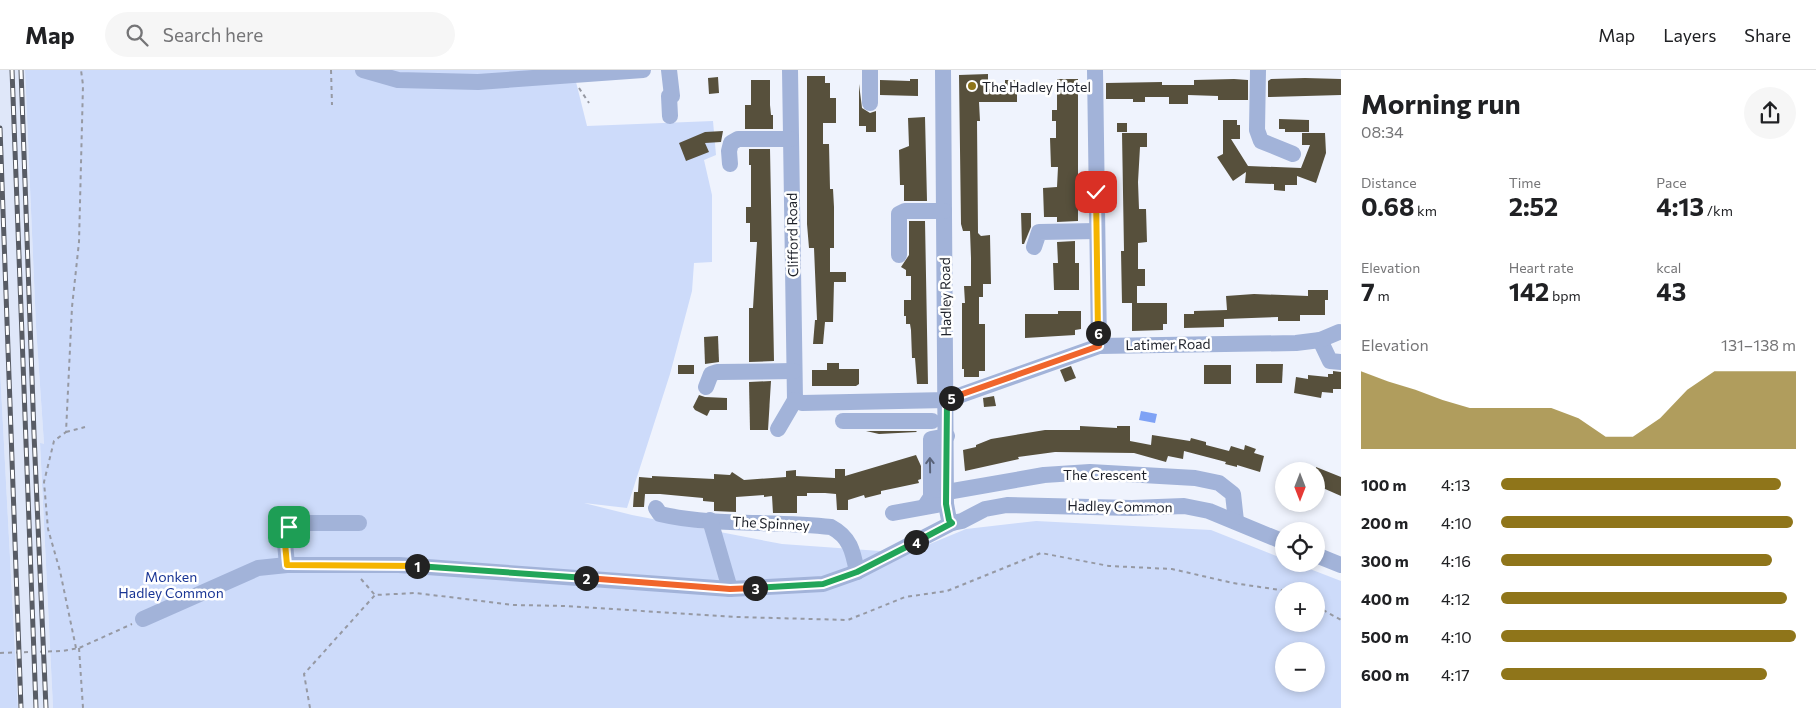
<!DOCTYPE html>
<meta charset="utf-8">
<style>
body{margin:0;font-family:Commissioner,sans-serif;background:#f6f6f6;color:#202124;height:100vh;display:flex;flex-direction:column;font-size:19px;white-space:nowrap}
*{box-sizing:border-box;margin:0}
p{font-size:16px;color:#757577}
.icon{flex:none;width:28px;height:28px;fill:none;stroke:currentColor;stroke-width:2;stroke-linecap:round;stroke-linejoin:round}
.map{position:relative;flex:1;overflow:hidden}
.details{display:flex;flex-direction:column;background:#fff;width:475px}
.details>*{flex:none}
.needle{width:32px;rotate:180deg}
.controls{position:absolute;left:1275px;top:392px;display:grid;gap:10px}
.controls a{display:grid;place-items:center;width:50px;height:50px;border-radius:50%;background:#fff;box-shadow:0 2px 8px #0003;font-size:25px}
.pin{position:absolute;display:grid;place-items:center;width:42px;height:42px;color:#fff;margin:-21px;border-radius:10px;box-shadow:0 2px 8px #0006}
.km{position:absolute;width:25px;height:25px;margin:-12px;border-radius:50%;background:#222;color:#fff;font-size:14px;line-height:25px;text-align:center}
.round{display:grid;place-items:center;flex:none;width:52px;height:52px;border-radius:26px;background:#f6f6f6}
.head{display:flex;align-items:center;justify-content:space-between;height:85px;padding:0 20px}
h1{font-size:28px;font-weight:700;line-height:38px}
.metrics{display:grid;grid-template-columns:repeat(3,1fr);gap:8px;height:85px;padding:5px 20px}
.metrics div{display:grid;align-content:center}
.metrics b{font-size:25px;font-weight:700}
.metrics small{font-size:14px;font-weight:400}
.metrics p{font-size:14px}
.chart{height:140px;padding:10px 20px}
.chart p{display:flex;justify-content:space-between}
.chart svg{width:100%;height:90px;margin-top:5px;fill:#8f751a;opacity:.7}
ul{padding:0 20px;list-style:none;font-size:16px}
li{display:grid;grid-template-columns:80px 60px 1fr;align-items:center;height:38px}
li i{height:12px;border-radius:6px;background:#8f751a}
header{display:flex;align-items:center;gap:30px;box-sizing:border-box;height:70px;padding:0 25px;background:#fff;border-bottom:1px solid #e0e0e0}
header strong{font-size:24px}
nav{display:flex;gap:28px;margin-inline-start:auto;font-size:18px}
.search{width:350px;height:45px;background:#f6f6f6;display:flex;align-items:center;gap:12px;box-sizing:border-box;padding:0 18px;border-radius:28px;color:#757577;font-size:19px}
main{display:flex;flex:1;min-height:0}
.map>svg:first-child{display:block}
</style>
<header>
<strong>Map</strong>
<div class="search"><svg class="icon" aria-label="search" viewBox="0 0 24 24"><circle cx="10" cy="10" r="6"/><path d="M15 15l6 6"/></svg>Search here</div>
<nav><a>Map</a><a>Layers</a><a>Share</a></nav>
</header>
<main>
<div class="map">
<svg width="1341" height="638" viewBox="0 0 1341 638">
<rect width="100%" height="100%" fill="#eff3fd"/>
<!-- built -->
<path fill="#dfe7f9" d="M0,0H25L36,257L44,374H40L53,638H18L0,299Z"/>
<!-- green -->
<g fill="#cddbfa" fill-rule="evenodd">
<path d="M25,0H573L587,56L713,51L716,85L704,90L712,125V192L694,193L692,221L670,304L627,438L584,433L632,445L782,474L908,483L966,459L1036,451L1211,460L1284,489V494H1297L1341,511V638H53L40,373L44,374L36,257ZM1284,521H1316V554H1284ZM1284,581H1316V614H1284Z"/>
<path d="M0,299L18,638H0Z"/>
</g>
<!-- water -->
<path fill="#7fa2f5" d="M1141,341L1157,344L1155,353L1139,350Z"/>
<!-- building -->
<g fill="#57503c">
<path d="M988,4V19H1005V10H1017V32H979L980,51H977L978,163L981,166L990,165L991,214H983V227H979V254H985V301H979V307H964V299H962V233H965L964,216H971V188L970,161H963L961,154L959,5Z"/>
<path d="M807,6H825V13H830V28H836V53H823V74H829L830,119H833L834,137V178H830V202H846V212H834L833,252H825L823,274H813L815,250H817L814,178H809L807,154Z"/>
<path d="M718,7L719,23L709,24L708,8Z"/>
<path d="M1305,8L1341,9V25L1268,27V11L1271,9Z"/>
<path d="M910,9H918V26L880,25V27V10L910,11Z"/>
<path d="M1057,9H1078V151L1057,152V147H1044L1043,118L1057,117L1058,97H1051L1050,68H1056V51H1052V40H1057Z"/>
<path d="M1234,9L1248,10V30H1218V26L1188,25V34H1169V27H1145V32H1133V29H1106V13L1162,12V15H1194V10Z"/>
<path d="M751,10H770V35L771,45H773V59H745V35H751Z"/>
<path d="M859,14L862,38L870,43L876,41V62H866V56H859Z"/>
<path d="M925,47L927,131H904V115H900L899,80L909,76L908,48Z"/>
<path d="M1279,49L1309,50V62H1285V59H1279Z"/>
<path d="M1223,50H1237V55H1240V69H1231L1248,96L1301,98L1310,75H1302V63H1325L1326,83L1316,113L1297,106V115H1285V121L1274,120V114L1245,113L1246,102L1233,111L1217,87L1223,84Z"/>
<rect x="1117" y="53" width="10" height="9"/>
<path d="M723,61L721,72L705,73L709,82L686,91L679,73L705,62Z"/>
<path d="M1122,63H1147V77H1140L1138,112L1139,139H1146L1147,172L1138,173V199H1145V216H1137V233H1122L1121,181H1124Z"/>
<path d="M749,79H770L774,291L749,292V238H753L757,172H750V153H746V137H751V95H749Z"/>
<path d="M1021,143H1031V157L1024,174H1022Z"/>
<path d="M909,151H925L928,314H917L915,288H912L911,260L910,254H906V246H904V230H911V206H906V200L901,197L909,185Z"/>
<path d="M1075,171V193H1079V220H1054L1053,193H1058L1057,172Z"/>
<path d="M1308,220H1328V230H1325V245H1300V251H1278V247L1224,249V257L1184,258V244H1194V241L1227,240L1226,226L1254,224L1308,226Z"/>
<path d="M1132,233H1167V254H1163V260L1132,261Z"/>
<path d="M1058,241H1081V259L1075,260V265L1025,268V244H1058Z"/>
<path d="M718,266L719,292L705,294L704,267Z"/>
<path d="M827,293H839V299H859V314L856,316H812V300H827Z"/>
<path d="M1256,294H1283L1282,313H1256Z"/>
<rect x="678" y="295" width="16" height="9"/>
<rect x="1204" y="295" width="27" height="19"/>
<path d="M1071,296L1076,308L1065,312L1060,300Z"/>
<path d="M1333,301L1341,302V319H1333V323L1322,322L1321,328L1294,323L1296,307L1308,309V305L1328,307V304H1333Z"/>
<path d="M771,311L768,360H750L749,312Z"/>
<path d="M699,325L705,327L727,328V340H710L707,346L695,340L693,337Z"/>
<path d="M994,326L996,336L984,337L983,328Z"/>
<path d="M1080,356L1117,358V356H1130V371L1151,375L1152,365L1190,371L1191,368L1206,372V375L1229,381L1231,376L1244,380L1245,375L1256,379L1254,383L1264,386L1260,402L1237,395V397L1225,394L1226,392L1184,381L1183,389L1168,386L1166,392L1134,383L1055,382L1018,387L1019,389L965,401L963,380L976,377V375L991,369L1045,360H1080Z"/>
<path d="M866,361H916L917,362L879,364Z"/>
<path d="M916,385L921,396V409L918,410L919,413L881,421V424L865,428L864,425L848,430V440H837L836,424L825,423H807V426H797V443H773L772,426L764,427V425L736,427V442L714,441V432L703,431V428L660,424H645L644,437H633L634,422H638L639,407L652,408V406L714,409V404L730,405L732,402L744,410L786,407V401L796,400V406L835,408V399H845V406Z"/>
<path d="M1316,397L1341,407V426L1316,415Z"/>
</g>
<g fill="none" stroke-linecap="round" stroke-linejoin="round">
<!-- path -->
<g stroke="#9699a3" stroke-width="2" stroke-dasharray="4 4" stroke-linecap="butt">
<path d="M331,0L332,35"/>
<path d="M579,18L589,33"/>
<path d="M66,362L85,357"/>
<path d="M361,509L375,525L416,523L514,535L565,536L736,547L848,550L905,527L947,521L1041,483L1109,496L1172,499L1233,513L1287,521"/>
<path d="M1316,536L1341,550"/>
<path d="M76,578L60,501L48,459L44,412L54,371L66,362L72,237L79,172L83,15L81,0"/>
<path d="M79,578L83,638"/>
<path d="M0,583L63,581L79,578L132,554"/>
<path d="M310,638L304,604L375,525"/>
</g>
<!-- minor -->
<g stroke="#a2b3d9" stroke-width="16">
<path d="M363,0L398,10L478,12L643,0"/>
<path d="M669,0L672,26H669L670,46"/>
<path d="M790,0L795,330"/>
<path d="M870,0V33"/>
<path d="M943,0L946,434L949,450L952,453"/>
<path d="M1095,0L1099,276"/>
<path d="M1258,0L1257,60L1261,71L1293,84"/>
<path d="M730,94L729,81L731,73L738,69H791"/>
<path d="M1034,177L1039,162L1097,161"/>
<path d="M899,185V144L905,141H944"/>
<path d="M1320,270L1330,291L1341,292"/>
<path d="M706,317L711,304L717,302L794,301"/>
<path d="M795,330L802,333L947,330L1099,276L1296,273L1320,270L1339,262"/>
<path d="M843,351H932"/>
<path d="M778,359L795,330"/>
<path d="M947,422L1044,405L1090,402L1195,408L1219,413L1233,424L1236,451"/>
<path d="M925,436L931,427V369L947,366"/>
<path d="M656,438L660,444C715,457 775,450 831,457C850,467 853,481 857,502"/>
<path d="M893,443L937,435"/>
<path d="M710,450L730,519"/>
<path d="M1316,485L1341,495"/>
<path d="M287,495L284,462L297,453H359"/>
<path d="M143,549L258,498L287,495H399L730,519L823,514L857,502L952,453L962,451L985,439L1007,435L1132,438L1184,436L1209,441L1284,472"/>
</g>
<defs>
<g id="rail">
<path d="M12,0L36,638"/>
<path d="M21,0L34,364L46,638"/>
<path d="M0,58L21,638"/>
</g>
</defs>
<!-- rail casing -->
<use href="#rail" stroke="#585c65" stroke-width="5"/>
<!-- rail -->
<use href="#rail" stroke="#fff" stroke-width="3" stroke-dasharray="9" stroke-linecap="butt"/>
</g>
<!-- one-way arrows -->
<defs><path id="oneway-shaft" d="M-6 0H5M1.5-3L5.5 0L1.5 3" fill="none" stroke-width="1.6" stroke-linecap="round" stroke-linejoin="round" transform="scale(1.25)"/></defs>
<use stroke="#596379" href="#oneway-shaft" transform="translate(930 395) rotate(-91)"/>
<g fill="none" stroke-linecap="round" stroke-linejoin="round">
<defs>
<path id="split-1" d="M289,457L284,462L287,495L417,496"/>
<path id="split-2" d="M417,496L586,508"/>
<path id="split-3" d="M586,508L730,519L755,518"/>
<path id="split-4" d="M755,518L823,514L857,502L916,472"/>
<path id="split-5" d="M916,472L952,453L949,450L946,434L947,330L951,328"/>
<path id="split-6" d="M951,328L1099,276L1098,263"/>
<path id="split-7" d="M1096,122L1098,263"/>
</defs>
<!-- split-1 casing -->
<use href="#split-1" stroke="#fff" stroke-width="10"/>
<!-- split-2 casing -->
<use href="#split-2" stroke="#fff" stroke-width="10"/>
<!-- split-3 casing -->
<use href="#split-3" stroke="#fff" stroke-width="10"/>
<!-- split-4 casing -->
<use href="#split-4" stroke="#fff" stroke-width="10"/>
<!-- split-5 casing -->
<use href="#split-5" stroke="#fff" stroke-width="10"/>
<!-- split-6 casing -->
<use href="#split-6" stroke="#fff" stroke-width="10"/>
<!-- split-7 casing -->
<use href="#split-7" stroke="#fff" stroke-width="10"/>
<!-- split-1 -->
<use href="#split-1" stroke="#f5b400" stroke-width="6"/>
<!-- split-2 -->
<use href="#split-2" stroke="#22a559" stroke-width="6"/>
<!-- split-3 -->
<use href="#split-3" stroke="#f0652b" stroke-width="6"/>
<!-- split-4 -->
<use href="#split-4" stroke="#22a559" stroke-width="6"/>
<!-- split-5 -->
<use href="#split-5" stroke="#22a559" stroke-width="6"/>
<!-- split-6 -->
<use href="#split-6" stroke="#f0652b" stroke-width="6"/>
<!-- split-7 -->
<use href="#split-7" stroke="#f5b400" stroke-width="6"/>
</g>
<!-- markers -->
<circle fill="#8f751a" stroke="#fff" stroke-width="2" cx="972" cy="16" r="5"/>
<g text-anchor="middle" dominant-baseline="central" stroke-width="5" stroke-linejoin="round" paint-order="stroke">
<!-- poi labels -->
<g font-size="14" fill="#1e212a" stroke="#fff" text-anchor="start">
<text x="982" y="16">The Hadley Hotel</text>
</g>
<!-- street labels -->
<g font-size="14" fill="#1e212a" stroke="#fff">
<text transform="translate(792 165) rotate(-91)">Clifford Road</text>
<text transform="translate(945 227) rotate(-91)">Hadley Road</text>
<text transform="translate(1168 274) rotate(-1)">Latimer Road</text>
<text x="1105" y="404">The Crescent</text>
<text transform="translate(1120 436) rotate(1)">Hadley Common</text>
<text transform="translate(771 453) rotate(3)">The Spinney</text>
</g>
<!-- park labels -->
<g font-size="14" fill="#1a3695" stroke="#fff">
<text x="171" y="506">Monken<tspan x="171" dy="16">Hadley Common</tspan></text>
</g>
</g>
</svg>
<div class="controls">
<a><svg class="needle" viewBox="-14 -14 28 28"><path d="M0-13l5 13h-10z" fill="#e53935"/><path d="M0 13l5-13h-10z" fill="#757577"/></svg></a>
<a><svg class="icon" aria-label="locate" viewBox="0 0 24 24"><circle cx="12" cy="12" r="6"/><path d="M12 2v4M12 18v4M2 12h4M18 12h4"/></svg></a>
<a>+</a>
<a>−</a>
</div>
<div class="pin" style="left:289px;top:457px;background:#1e9e55"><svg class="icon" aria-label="arrive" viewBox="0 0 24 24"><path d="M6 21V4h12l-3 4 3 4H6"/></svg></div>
<div class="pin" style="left:1096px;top:122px;background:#d93025"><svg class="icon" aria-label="check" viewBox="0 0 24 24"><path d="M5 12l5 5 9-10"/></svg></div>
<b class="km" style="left:417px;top:496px">1</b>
<b class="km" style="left:586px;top:508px">2</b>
<b class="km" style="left:755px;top:518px">3</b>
<b class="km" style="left:916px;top:472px">4</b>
<b class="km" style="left:951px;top:328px">5</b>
<b class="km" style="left:1098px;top:263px">6</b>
</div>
<section class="details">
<div class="head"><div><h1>Morning run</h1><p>08:34</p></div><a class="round"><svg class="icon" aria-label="share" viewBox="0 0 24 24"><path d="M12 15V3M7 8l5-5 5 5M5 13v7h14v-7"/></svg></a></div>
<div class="metrics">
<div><p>Distance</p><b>0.68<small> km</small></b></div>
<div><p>Time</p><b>2:52</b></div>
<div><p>Pace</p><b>4:13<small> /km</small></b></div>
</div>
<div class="metrics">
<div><p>Elevation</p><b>7<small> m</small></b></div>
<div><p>Heart rate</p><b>142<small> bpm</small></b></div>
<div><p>kcal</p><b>43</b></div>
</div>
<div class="chart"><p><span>Elevation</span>131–138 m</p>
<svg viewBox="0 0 160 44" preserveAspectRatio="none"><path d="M0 44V6L10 11L20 15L30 20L40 24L50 24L60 24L70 24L80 29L90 38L100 38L110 29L120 15L130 6L140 6L150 6L160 6V44z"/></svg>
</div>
<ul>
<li><b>100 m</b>4:13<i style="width:95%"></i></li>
<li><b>200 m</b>4:10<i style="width:99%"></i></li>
<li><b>300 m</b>4:16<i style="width:92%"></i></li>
<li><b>400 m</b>4:12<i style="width:97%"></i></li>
<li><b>500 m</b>4:10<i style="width:100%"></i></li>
<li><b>600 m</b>4:17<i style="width:90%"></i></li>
</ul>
</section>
</main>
